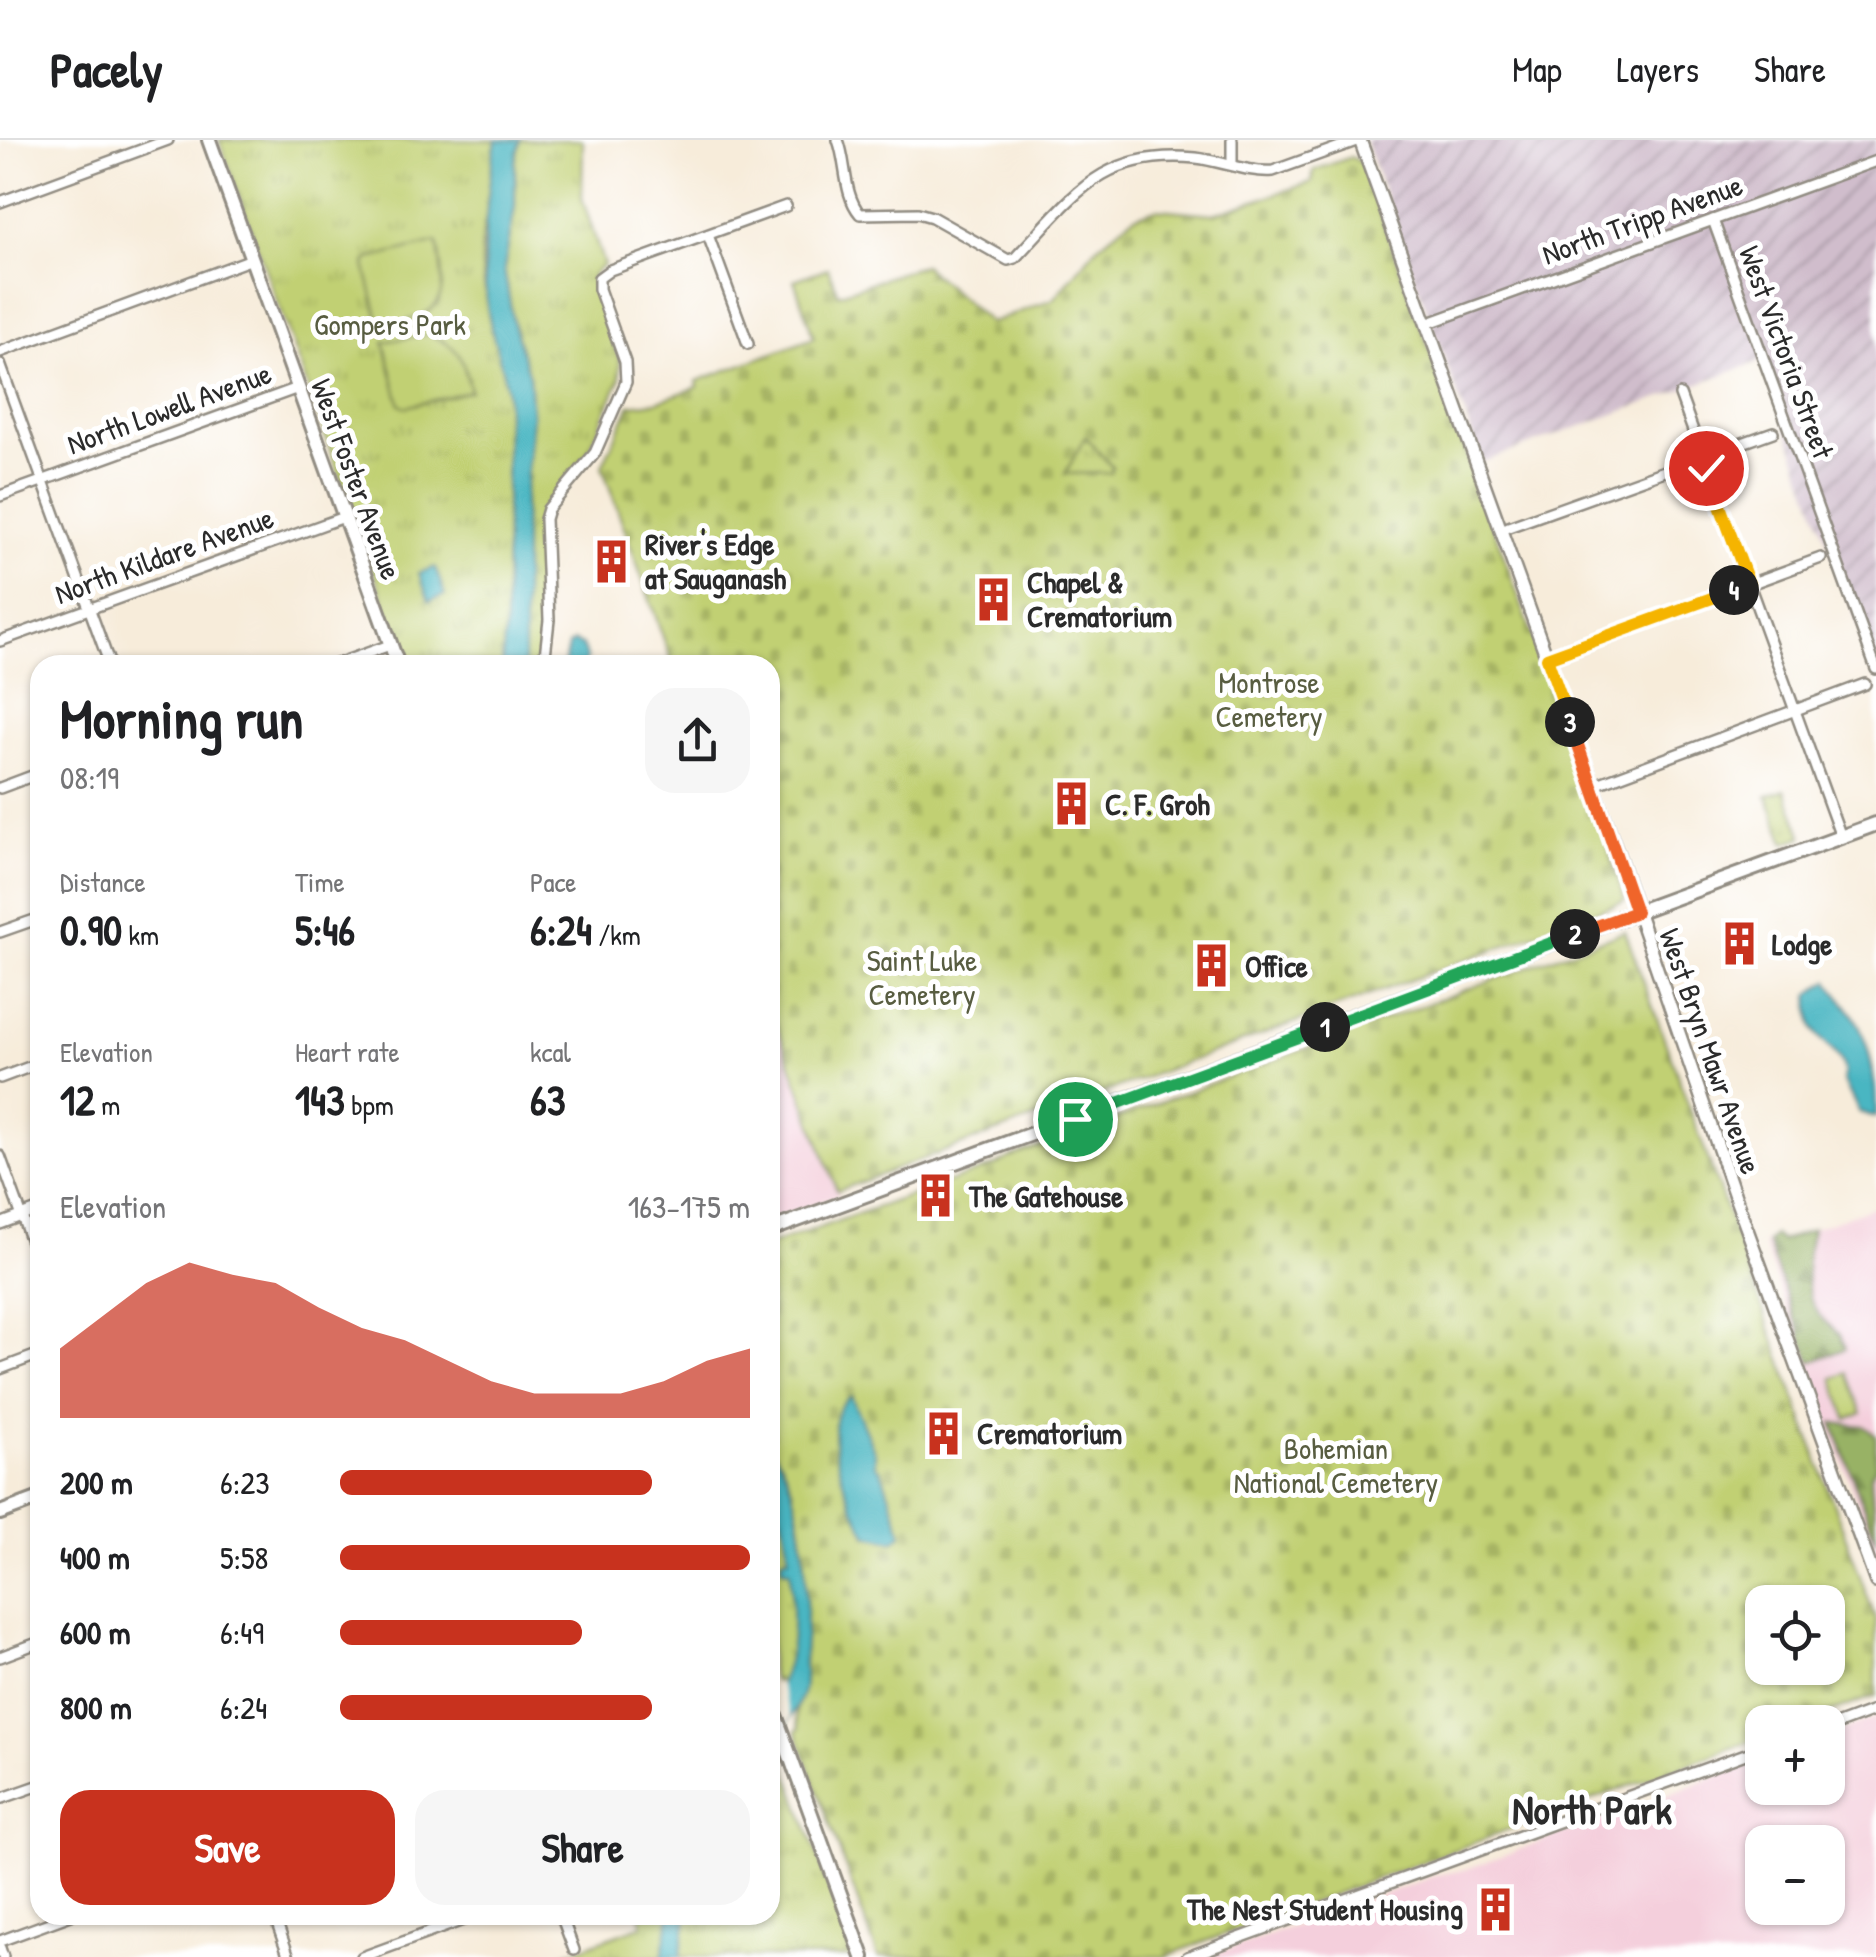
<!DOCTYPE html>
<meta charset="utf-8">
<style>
body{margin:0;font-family:"Patrick Hand",sans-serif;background:#f6f6f6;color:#202124;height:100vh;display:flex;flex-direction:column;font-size:38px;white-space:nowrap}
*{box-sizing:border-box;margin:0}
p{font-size:32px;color:#757577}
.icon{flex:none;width:55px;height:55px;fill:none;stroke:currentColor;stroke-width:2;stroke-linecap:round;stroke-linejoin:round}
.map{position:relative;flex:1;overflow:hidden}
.side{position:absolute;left:30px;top:515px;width:750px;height:1270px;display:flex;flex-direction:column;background:#fff;border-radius:30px;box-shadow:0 2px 8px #0004}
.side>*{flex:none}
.buttons{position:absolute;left:1745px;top:1445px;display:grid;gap:20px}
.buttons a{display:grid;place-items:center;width:100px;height:100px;border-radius:20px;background:#fff;box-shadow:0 2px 8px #0004;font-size:50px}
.pin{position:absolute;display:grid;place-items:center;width:85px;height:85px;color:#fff;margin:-42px;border:5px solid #fff;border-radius:50%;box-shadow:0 2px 10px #0007}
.km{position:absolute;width:50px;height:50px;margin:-25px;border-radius:50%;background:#222;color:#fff;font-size:28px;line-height:50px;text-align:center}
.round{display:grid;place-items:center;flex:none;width:105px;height:105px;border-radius:30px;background:#f6f6f6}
.headline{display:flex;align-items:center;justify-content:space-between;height:170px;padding:0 30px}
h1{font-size:55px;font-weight:700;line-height:75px}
.metrics{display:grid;grid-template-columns:repeat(3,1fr);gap:15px;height:170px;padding:10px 30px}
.metrics div{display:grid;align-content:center}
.metrics b{font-size:42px;font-weight:700}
.metrics small{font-size:28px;font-weight:400}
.metrics p{font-size:28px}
.chart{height:280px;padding:20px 30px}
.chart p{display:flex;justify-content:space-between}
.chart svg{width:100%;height:180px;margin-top:10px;fill:#c8321e;opacity:.7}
.action{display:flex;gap:20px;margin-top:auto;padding:20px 30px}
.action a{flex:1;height:115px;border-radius:30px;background:#c8321e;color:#fff;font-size:40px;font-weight:700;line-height:115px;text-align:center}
.action a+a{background:#f6f6f6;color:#202124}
ul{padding:0 30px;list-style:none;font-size:32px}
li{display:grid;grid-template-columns:160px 120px 1fr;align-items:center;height:75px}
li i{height:25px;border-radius:12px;background:#c8321e}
header{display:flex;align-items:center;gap:60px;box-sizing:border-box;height:140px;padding:0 50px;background:#fff;border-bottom:2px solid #e0e0e0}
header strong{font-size:48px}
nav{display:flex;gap:55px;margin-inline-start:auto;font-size:35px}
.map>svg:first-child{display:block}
</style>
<header>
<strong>Pacely</strong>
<nav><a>Map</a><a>Layers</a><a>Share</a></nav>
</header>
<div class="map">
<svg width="1876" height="1817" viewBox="0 0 1876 1817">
<defs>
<pattern id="industrial-furrows" width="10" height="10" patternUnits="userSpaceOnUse" patternTransform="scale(2.5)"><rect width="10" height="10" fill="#d0bdcc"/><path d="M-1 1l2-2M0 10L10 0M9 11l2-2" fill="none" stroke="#a99aa6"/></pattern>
<pattern id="forest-firs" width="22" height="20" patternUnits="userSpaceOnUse" patternTransform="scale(2.5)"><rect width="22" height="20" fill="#98b265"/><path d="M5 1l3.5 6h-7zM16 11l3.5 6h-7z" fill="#7c9153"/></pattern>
<pattern id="cemetery-stones" width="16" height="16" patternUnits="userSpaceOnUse" patternTransform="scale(2.5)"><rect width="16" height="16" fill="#c1d073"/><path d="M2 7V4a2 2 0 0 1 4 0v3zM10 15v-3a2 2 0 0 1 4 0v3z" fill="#a6b364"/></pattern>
<pattern id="park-tufts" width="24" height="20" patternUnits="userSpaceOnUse" patternTransform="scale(2.5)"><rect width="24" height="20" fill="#c1d073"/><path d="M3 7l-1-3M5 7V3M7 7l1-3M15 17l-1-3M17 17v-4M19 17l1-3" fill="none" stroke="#a6b364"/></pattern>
</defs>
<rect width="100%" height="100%" fill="#fff"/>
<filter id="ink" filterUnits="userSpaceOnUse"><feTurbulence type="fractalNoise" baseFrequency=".01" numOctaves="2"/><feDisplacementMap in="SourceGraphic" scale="20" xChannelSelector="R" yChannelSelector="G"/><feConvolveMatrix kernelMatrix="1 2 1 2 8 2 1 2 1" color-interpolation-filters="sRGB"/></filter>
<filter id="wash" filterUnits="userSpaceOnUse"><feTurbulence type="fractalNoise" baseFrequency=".0048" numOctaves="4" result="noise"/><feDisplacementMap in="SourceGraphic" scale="40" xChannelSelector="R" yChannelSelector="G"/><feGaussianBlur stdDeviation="2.25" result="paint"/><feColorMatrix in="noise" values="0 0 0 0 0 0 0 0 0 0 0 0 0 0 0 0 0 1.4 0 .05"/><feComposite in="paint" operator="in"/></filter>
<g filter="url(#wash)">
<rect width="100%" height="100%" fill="#f7ecda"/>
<!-- built -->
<g fill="#f4cfdc" fill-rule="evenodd">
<path d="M770,867L839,1055L770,1080Z"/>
<path d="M1876,1066V1415L1763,1104L1774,1095L1781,1101Z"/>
<path d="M1876,1578V1817H1207L1437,1735L1464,1730L1762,1620V1648H1828V1596ZM1762,1702H1828V1768H1762Z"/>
</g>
<!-- industrial -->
<path fill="url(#industrial-furrows)" d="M1365,0H1876V533L1761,221L1482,322Z"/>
<!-- forest -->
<g fill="url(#forest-firs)" stroke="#626e48" stroke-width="2.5">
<path d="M1812,1090C1805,1115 1802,1156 1821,1177C1834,1192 1839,1188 1845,1209L1811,1222L1767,1103L1774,1095L1781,1101Z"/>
<path d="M1833,1283L1864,1286L1876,1295V1326L1871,1336L1876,1401Z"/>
</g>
<!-- cemetery -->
<g fill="url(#cemetery-stones)" stroke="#767e4f" stroke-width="2.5" fill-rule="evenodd">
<path d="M1351,17L1362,23L1603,691L1625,761L837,1051L770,867V525H673L602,326L630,265L656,262L698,247L697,241L814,198L794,140L828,128L838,154L923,125L990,183L1054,159L1097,107L1133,77L1156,69L1214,74L1312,42L1314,30Z"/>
<path d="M1625,791L1876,1480V1556L1803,1582H1762V1597L1163,1817H878L796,1591L799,1589C791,1565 804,1554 804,1530C805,1462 814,1362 770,1306V1105L994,1026L1009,1018ZM1762,1462H1828V1528H1762Z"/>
</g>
<!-- park -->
<g fill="url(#park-tufts)" stroke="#767e4f" stroke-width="2.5">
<path d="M219,0H583L582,58L604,125L593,134V143L620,221V239L589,310L541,371L544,490L538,525H524V363L532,276L529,236L514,187L504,129L515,67V23C506,40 491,60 486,78C470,134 501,200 507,255L505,487L502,525H407Z"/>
<path d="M1085,297L1112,327L1111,333L1065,334Z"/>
<path d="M1785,650L1803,697L1785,703L1767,656Z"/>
<path d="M770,1336C781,1363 798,1402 783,1429L790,1430C793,1466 797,1513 781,1547L777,1539L774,1542L770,1531Z"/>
<path d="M770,1598L772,1604L776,1600L854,1817H562L561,1815L643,1785L640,1775H770Z"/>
</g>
<!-- garden -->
<g fill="#c1d073" stroke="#767e4f" stroke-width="2.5">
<path d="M437,102C449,167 443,172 381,188L365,125L369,119Z"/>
<path d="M428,194C462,207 462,218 470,251L406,267L400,264L384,202Z"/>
<path d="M1847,1233L1862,1273L1847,1279L1833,1238Z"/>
</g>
<!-- water -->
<g fill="#48b6c2" stroke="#3a7076" stroke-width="2.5">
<path d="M496,0H520L515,23V67L504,129L514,187L529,236L532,276L524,363V525H502L505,487L507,255C504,226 492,200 488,171C480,114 486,56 496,0Z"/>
<path d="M435,427L445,455L429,461L419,433Z"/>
<path d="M574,502L582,505L587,519L582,525H564L568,506Z"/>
<path d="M1829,841C1838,856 1852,869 1859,886C1873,914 1876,947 1876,977L1859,972L1843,940C1851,916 1821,907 1813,887C1810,878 1811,864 1810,854Z"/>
<path d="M851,1256L875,1313V1325L881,1330L901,1388L902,1394L894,1401L868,1395C849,1366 813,1279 851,1256Z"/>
<path d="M770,1306C808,1354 809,1456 804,1516C803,1529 806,1542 802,1554C796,1574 781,1591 770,1608V1559C798,1526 793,1472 790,1430L782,1429V1419L789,1417C786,1378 770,1344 770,1306Z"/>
<path d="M670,1775H688L680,1817H662Z"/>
</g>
<!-- pier -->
<path fill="#f7ecda" d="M778,1541L791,1577L773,1605L770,1552Z"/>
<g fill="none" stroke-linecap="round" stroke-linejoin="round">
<!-- stream -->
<path stroke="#48b6c2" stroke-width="2.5" d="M772,1371L781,1368"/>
</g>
</g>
<g filter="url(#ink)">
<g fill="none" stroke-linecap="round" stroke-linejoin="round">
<defs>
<g id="minor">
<path d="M838,0C847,23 843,54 860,74L918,73L932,77L1008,120L1015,118C1074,56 1101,9 1196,18C1222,21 1248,33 1273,31L1359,0"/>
<path d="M1232,23V0"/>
<path d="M0,62L168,0"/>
<path d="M1713,80L1876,529"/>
<path d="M708,95L748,204"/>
<path d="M1426,184L1876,21"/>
<path d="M0,212L252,119"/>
<path d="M0,224L110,525"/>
<path d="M1680,255L1841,697"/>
<path d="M0,356L298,248"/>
<path d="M1500,390L1773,292"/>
<path d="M0,501L344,377"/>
<path d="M1547,518L1821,418"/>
<path d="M334,525L390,505"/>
<path d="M544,525L549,480L545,379L548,369L595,313L626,242L625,222L599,149V138L610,130L786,66"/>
<path d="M1592,646L1865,544"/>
<path d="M0,648L40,633"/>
<path d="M0,792L40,778"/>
<path d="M0,938L40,923"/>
<path d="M0,1016L40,1126"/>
<path d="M0,1084L40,1069"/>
<path d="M0,1229L40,1214"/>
<path d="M0,1517L40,1502"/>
<path d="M1828,1588L1876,1570"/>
<path d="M0,1659L40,1645"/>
<path d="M274,1775L289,1817"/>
<path d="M561,1775L574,1810"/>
<path d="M0,1801L71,1775"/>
<path d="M0,1808L3,1817"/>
<path d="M362,1817L477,1775"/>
<path d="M1187,1817L1762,1608"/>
</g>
<path id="tertiary" d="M1360,0L1616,709L1737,1062L1876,1442"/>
<g id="secondary">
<path d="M209,0L398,525"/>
<path d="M770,1090L1876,684"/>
<path d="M0,1373L40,1358"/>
<path d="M770,1561L863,1817"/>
</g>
</defs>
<!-- minor casing -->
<use href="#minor" stroke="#918c82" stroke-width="14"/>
<!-- tertiary casing -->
<use href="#tertiary" stroke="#918c82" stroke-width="16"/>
<!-- secondary casing -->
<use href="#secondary" stroke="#918c82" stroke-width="18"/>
<!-- minor -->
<use href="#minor" stroke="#fff" stroke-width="9"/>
<!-- tertiary -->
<use href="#tertiary" stroke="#fff" stroke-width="11"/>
<!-- secondary -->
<use href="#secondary" stroke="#fff" stroke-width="12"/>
</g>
</g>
<g fill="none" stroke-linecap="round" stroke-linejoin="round" filter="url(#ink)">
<defs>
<path id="split-1" d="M1075,979L1325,887"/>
<path id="split-2" d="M1325,887L1575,794"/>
<path id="split-3" d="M1570,582L1636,772L1575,794"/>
<path id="split-4" d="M1570,582L1547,518L1734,450"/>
<path id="split-5" d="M1706,328L1749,444L1734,450"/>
</defs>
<!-- split-1 casing -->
<use href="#split-1" stroke="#fff" stroke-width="20"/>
<!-- split-2 casing -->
<use href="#split-2" stroke="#fff" stroke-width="20"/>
<!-- split-3 casing -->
<use href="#split-3" stroke="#fff" stroke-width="20"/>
<!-- split-4 casing -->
<use href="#split-4" stroke="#fff" stroke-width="20"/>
<!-- split-5 casing -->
<use href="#split-5" stroke="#fff" stroke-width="20"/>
<!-- split-1 -->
<use href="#split-1" stroke="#22a559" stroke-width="12"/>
<!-- split-2 -->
<use href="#split-2" stroke="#22a559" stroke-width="12"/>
<!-- split-3 -->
<use href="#split-3" stroke="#f0652b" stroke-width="12"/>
<!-- split-4 -->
<use href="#split-4" stroke="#f5b400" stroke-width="12"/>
<!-- split-5 -->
<use href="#split-5" stroke="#f5b400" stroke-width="12"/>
</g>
<!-- icons -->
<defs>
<symbol id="building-bare" viewBox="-9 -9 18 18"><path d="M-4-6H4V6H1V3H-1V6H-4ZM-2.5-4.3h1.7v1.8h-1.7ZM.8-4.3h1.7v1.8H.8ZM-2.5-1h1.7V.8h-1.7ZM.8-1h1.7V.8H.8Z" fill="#c8321e" stroke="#fff" stroke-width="2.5" paint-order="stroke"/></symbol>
</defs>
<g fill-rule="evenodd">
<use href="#building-bare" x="580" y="390" width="63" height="63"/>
<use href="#building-bare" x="962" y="428" width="63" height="63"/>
<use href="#building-bare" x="1040" y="632" width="63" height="63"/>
<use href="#building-bare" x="1708" y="772" width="63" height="63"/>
<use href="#building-bare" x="1180" y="794" width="63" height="63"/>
<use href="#building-bare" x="904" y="1024" width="63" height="63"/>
<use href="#building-bare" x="912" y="1262" width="63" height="63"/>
<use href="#building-bare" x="1464" y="1738" width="63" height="63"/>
</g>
<g text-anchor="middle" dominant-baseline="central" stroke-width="10" stroke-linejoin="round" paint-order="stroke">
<!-- street labels -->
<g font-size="30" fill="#2b2b2b" stroke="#fff">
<text transform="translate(1642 79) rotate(-20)">North Tripp Avenue</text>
<text transform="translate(1787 212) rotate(70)">West Victoria Street</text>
<text transform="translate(169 268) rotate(-20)">North Lowell Avenue</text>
<text transform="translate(357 339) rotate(70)">West Foster Avenue</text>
<text transform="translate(164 415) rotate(-20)">North Kildare Avenue</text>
<text transform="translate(1711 911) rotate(71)">West Bryn Mawr Avenue</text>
</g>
<!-- park labels -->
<g font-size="30" fill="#585d41" stroke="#fff">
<text x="390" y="184">Gompers Park</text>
<text x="1269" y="542">Montrose<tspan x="1269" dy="34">Cemetery</tspan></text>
<text x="922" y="820">Saint Luke<tspan x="922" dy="34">Cemetery</tspan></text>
<text x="1336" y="1308">Bohemian<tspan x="1336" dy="34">National Cemetery</tspan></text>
</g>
<!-- poi labels -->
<g font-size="30" font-weight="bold" fill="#2b2b2b" stroke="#fff" text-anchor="start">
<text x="645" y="404">River's Edge<tspan x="645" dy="34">at Sauganash</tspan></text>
<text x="1027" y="442">Chapel &amp;<tspan x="1027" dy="34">Crematorium</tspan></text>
<text x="1105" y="664">C. F. Groh</text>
<text x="1772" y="804">Lodge</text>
<text x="1245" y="826">Office</text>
<text x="969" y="1056">The Gatehouse</text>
<text x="977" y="1293">Crematorium</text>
<text x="1463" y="1769" text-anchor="end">The Nest Student Housing</text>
</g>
<!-- district labels -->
<g font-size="40" font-weight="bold" fill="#2b2b2b" stroke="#fff">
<text x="1592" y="1669">North Park</text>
</g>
</g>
</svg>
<div class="buttons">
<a><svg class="icon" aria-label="locate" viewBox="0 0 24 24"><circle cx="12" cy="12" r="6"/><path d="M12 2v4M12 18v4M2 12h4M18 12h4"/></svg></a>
<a>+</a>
<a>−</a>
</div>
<div class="pin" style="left:1075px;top:979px;background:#1e9e55"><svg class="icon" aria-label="arrive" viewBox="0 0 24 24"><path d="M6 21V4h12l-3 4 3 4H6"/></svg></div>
<div class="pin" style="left:1706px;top:328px;background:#d93025"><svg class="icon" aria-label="check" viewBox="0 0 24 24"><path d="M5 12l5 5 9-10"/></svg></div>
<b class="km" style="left:1325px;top:887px">1</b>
<b class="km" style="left:1575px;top:794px">2</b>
<b class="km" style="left:1570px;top:582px">3</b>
<b class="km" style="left:1734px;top:450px">4</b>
<section class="side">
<div class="headline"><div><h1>Morning run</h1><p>08:19</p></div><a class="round"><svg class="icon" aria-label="share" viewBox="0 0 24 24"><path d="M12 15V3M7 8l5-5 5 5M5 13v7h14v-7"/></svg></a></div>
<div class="metrics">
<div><p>Distance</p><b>0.90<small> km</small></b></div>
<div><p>Time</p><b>5:46</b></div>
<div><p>Pace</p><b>6:24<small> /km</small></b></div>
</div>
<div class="metrics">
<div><p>Elevation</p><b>12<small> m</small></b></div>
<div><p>Heart rate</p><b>143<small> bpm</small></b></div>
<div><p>kcal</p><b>63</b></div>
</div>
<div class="chart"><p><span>Elevation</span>163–175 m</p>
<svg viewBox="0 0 160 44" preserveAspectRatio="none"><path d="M0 44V27L10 19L20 11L30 6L40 9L50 11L60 17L70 22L80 25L90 30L100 35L110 38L120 38L130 38L140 35L150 30L160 27V44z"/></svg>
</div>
<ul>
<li><b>200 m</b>6:23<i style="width:76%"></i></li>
<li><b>400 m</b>5:58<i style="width:100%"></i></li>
<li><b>600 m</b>6:49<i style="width:59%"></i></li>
<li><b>800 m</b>6:24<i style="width:76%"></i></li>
</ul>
<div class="action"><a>Save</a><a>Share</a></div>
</section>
</div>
